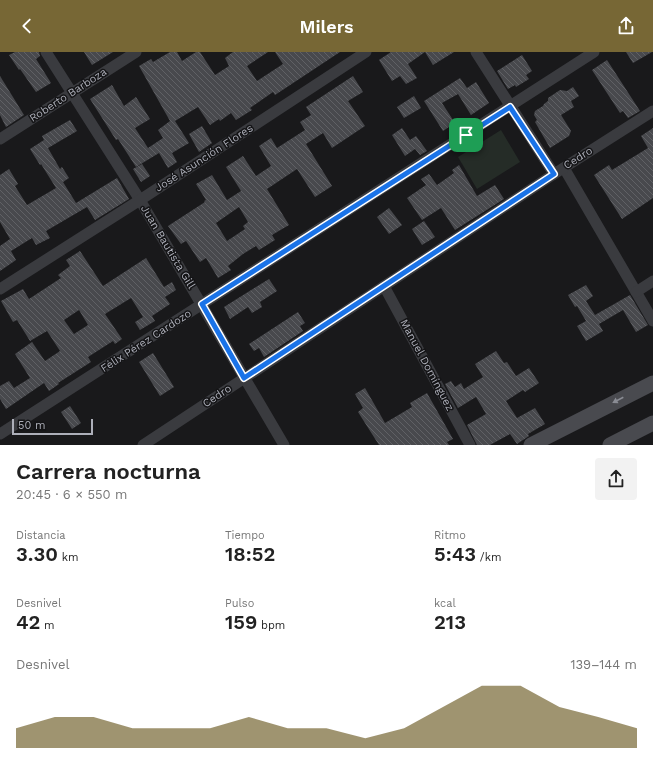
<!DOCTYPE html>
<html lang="es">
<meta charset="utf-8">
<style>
body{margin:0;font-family:"Work Sans",sans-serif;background:#f2f2f2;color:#222;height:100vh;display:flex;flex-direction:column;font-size:15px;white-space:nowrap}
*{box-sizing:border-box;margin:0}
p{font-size:13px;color:#767676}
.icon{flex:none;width:22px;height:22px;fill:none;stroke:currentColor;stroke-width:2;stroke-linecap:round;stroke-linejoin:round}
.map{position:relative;height:393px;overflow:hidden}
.sheet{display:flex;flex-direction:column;background:#fff;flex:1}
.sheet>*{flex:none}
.scale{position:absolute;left:12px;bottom:10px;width:81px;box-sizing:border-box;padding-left:4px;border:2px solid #adafb9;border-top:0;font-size:11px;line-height:14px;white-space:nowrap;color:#adafb9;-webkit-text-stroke:3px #141416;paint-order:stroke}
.pin{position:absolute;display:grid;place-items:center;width:34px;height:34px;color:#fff;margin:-17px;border-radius:8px;box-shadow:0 2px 6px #0006}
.round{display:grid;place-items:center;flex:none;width:42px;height:42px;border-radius:4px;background:#f2f2f2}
.summary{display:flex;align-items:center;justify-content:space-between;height:68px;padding:0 16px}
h1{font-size:22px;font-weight:600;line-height:30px}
.figures{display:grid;grid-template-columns:repeat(3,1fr);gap:6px;height:68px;padding:4px 16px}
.figures div{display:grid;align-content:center}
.figures b{font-size:20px;font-weight:600}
.figures small{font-size:11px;font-weight:400}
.figures p{font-size:11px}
.chart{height:112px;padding:8px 16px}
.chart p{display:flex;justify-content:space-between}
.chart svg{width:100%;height:72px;margin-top:4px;fill:#776735;opacity:.7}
header{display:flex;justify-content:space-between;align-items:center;height:52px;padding:0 16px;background:#776735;color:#fff;font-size:18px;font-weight:600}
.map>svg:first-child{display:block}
</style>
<header><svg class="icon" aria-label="back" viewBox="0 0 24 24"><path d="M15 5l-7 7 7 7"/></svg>Milers<svg class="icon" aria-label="share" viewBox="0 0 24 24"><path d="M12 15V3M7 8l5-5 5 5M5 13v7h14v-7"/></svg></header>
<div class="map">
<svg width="653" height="393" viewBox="0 0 653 393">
<defs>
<pattern id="building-back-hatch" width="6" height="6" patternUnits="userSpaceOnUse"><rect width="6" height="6" fill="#48494d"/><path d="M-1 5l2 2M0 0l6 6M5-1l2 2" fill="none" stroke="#606165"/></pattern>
</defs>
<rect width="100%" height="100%" fill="#19191b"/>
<!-- green -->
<path fill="#252c27" d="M501,78L520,110L477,137L458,105Z"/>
<!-- building -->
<g fill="url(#building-back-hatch)" fill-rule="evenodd">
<path d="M15,0H39L40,4L36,7L51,31L36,40L20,17L19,18L9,3Z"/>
<path d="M84,0H113L92,13Z"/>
<path d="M170,0H177L182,9L196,0H200L215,23L229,14L225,6L233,0H268L247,14L257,29L283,12L275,0H340L275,43L273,40L250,56L252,58L236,68L231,61L220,69L219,67L210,73L198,55L175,69L189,91L172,101L177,110L168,116L159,101L136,115L118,87L116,88L90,47L112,33L124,54L136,45L150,67L135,76L148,96L163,86L158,78L170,69L139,14L151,7L153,10Z"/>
<path d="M391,0H454L433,13L425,0L408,12L417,26L406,32L400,24L392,29L379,8Z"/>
<path d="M626,0H652L633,11Z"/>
<path d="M522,3L532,19L526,23L529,27L516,35L515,33L508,37L497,19Z"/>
<path d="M607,8L640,59L628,66L623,59L620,61L592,18Z"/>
<path d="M0,24L24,63L6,75L0,63Z"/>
<path d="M353,24L363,40L348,49L365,74L332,96L323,81L306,92L332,134L315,145L297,117L267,137L289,173L272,183L275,188L259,198L256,194L243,202L228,214L231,218L218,226L206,206L200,210L186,189L181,192L168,174L205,150L204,149L206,148L196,132L212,123L227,148L241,139L226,115L243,104L256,124L271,114L259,94L271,86L277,96L305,78L300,70L311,63L306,55ZM239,155L248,170L243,174L245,177L227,189L216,171Z"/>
<path d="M460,26L467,36L476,30L489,51L471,63L458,42L442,51L455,71L443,79L424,49Z"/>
<path d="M573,35L579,44L571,49L574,55L561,63L571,79L569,84L550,96L535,70L537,68L534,63L535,59L543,54L544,52L548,49V46L560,38L567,39Z"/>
<path d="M414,44L421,56L404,66L397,55Z"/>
<path d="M70,68L77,79L48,96L60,117L62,115L69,126L63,130L76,151L117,126L129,147L95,168L87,155L46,179L50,186L36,193L32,186L11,199L16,208L0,219V194L10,187L0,170V123L9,117L18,132L15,134L27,153L56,136L41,112L40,113L30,97L44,88L42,84Z"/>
<path d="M202,74L212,91L199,100L189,82Z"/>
<path d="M402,76L410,88L416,84L427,99L420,103L415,97L405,104L392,83Z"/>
<path d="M653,76V146L622,167L594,123L609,113L612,118L648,96L641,84Z"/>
<path d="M142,112L150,124L141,130L133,117Z"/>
<path d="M459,113L477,144L495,133L504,147L455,178L441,156L422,168L407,146L426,133L421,127L429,122L437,133L454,121L452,118Z"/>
<path d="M389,156L402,173L389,182L377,165Z"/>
<path d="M424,169L435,185L422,193L412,177Z"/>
<path d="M80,199L103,234L146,206L164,235L172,230L176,238L165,245L170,252L152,264L155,269L140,278L135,270L143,265L131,246L105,262L122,287L115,292L113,289L88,305L91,310L58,331L59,332L49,339L44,331L6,357L0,347V334L9,329L14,336L30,326L15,302L32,290L45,309L60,299L47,279L30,289L17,268L13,270L1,249L23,237L29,247L61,226L58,223L70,214L66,208ZM79,258L88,273L74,282L64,268Z"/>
<path d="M269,227L277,239L260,250L262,255L252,261L248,255L230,267L224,255Z"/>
<path d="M586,233L593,244L586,249L595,263L630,243L648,273L636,280L623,258L599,272L603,279L586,289L577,274L586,269L577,254L575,255L568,243Z"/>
<path d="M298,260L305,271L300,274L303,279L264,305L259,296L254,299L249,292Z"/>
<path d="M496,299L504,311L507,310L516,324L529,316L539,331L525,340L523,338L506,349L517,366L535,356L545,372L528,382L529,384L517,392L510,382L490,393H477L467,373L486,362L476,345L458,356L445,332L451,329L455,335L461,331L464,337L483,325L475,312Z"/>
<path d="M153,301L174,335L160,344L139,310Z"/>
<path d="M365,336L385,371L412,355L410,351L427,341L453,387L447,390L449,393H379L358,360L363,356L355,342Z"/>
<path d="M70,354L81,371L72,377L61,360Z"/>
</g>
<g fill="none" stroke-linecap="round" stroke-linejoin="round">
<!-- minor -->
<g stroke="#3a3b3f" stroke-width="11">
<path d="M46,0L140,148L284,393"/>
<path d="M476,0L554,122"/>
<path d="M0,87L136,0"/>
<path d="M564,116L653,269"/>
<path d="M384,234L470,393"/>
<path d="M0,237L140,148L366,0"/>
<path d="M636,240L653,229"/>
<path d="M0,382L594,0"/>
<path d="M143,393L554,122L653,59"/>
</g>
<!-- secondary -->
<g stroke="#494a4f" stroke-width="15">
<path d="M531,393L653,331"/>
<path d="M610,393L653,371"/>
</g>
</g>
<!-- one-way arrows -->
<defs><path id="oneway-solid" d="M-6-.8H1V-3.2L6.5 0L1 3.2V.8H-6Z"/></defs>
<use fill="#8a8c94" href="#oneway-solid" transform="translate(618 348) rotate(153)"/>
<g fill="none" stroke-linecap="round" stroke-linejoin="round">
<defs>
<path id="route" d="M510,55L554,122L244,326L202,252Z"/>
</defs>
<!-- route casing -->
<use href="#route" stroke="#fff" stroke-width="8"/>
<!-- route -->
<use href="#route" stroke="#1a73e8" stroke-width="5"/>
</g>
<g text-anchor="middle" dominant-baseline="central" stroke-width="3" stroke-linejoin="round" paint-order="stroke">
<!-- street labels -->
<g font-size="11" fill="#adafb9" stroke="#141416">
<text transform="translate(68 43) rotate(-33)">Roberto Barboza</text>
<text transform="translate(204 106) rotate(-33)">José Asunción Flores</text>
<text transform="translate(578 106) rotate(-33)">Cedro</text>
<text transform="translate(168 195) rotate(59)">Juan Bautista Gill</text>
<text transform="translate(146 289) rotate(-33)">Félix Pérez Cardozo</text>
<text transform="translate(427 313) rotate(62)">Manuel Domínguez</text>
<text transform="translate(217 344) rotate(-34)">Cedro</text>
</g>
</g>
</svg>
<div class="scale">50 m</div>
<div class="pin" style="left:466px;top:83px;background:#1e9e55"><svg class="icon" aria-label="arrive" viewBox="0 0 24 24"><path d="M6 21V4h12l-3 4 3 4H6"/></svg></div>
</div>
<section class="sheet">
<div class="summary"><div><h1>Carrera nocturna</h1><p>20:45 · 6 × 550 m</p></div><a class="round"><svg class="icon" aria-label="share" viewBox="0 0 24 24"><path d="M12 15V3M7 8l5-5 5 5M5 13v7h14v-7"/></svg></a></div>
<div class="figures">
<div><p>Distancia</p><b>3.30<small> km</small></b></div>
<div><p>Tiempo</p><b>18:52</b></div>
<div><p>Ritmo</p><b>5:43<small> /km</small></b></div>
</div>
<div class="figures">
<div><p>Desnivel</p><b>42<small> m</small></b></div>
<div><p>Pulso</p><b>159<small> bpm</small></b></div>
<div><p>kcal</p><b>213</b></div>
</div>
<div class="chart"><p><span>Desnivel</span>139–144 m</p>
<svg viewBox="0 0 160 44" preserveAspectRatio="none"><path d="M0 44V32L10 25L20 25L30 32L40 32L50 32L60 25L70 32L80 32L90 38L100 32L110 19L120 6L130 6L140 19L150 25L160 32V44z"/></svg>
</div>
</section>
